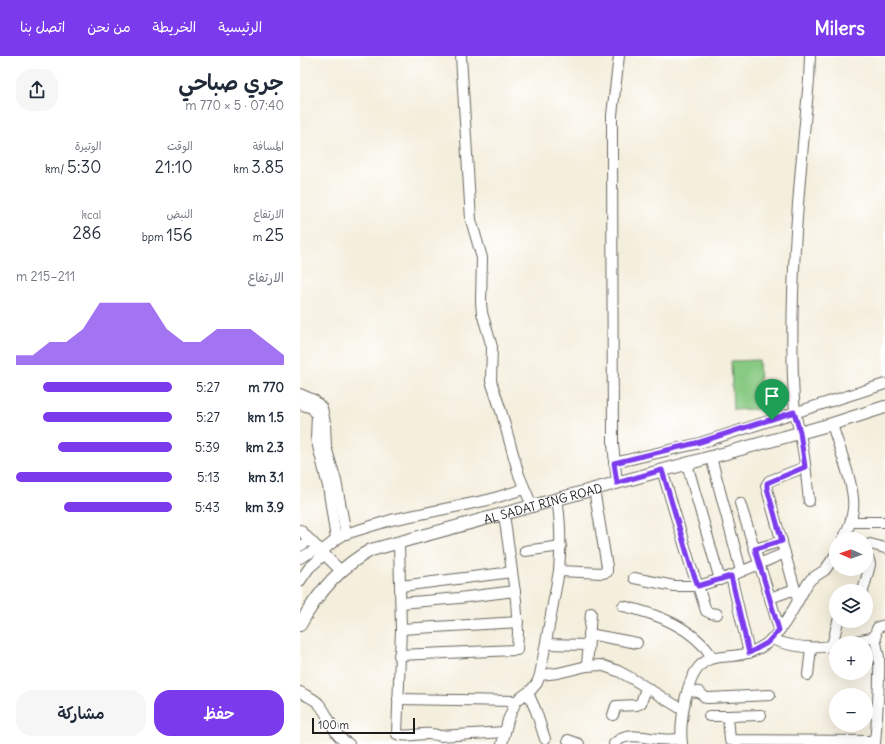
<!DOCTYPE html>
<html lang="ar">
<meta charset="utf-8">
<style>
body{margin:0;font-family:Delius,"Playpen Sans Arabic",sans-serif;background:#f6f6f7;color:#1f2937;direction:rtl;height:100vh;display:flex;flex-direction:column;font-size:15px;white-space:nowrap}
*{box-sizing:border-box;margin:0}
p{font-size:13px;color:#747a83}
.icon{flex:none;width:22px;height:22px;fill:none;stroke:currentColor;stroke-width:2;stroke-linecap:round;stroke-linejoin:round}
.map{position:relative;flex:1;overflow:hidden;direction:ltr}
.details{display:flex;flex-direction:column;background:#fff;width:300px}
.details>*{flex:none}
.needle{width:26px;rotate:272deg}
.buttons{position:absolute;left:529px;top:476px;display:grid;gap:8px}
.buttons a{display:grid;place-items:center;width:44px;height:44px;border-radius:50%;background:#fff;box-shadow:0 4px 16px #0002;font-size:20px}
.scale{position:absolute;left:12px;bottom:10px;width:103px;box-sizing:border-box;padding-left:4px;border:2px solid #1c1c1c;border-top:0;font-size:11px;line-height:14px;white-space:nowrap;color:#1c1c1c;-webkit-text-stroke:3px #fff;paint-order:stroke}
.pin{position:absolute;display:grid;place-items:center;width:34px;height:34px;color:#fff;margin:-41px -17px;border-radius:50% 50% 50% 0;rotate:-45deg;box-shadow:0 0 4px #0007}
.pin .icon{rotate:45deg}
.round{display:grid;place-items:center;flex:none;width:42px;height:42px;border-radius:16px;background:#f6f6f7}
.overview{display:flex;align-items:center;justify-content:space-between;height:68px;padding:0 16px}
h1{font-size:22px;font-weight:600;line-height:30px}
.figures{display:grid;grid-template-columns:repeat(3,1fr);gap:6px;height:68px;padding:4px 16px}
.figures div{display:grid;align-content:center}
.figures b{font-size:17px;font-weight:600}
.figures small{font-size:11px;font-weight:400}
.figures p{font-size:11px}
.chart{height:112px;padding:8px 16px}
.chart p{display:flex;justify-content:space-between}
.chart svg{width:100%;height:72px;margin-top:4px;fill:#7c3aed;opacity:.7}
.button{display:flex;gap:8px;margin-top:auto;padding:8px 16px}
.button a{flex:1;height:46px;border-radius:16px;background:#7c3aed;color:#fff;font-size:16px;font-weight:600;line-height:46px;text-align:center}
.button a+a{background:#f6f6f7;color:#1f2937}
ul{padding:0 16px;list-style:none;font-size:13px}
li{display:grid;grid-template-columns:64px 48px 1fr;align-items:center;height:30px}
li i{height:10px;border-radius:5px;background:#7c3aed}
header{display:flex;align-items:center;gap:24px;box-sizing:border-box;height:56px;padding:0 20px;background:#7c3aed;color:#fff}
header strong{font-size:19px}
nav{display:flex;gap:22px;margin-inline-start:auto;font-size:14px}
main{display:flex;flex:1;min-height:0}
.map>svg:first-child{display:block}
</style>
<header>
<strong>Milers</strong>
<nav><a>الرئيسية</a><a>الخريطة</a><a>من نحن</a><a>اتصل بنا</a></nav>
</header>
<main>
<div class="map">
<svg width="585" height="688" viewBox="0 0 585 688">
<rect width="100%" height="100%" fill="#fff"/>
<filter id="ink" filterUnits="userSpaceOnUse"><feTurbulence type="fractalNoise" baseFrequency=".025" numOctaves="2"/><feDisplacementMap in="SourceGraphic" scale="8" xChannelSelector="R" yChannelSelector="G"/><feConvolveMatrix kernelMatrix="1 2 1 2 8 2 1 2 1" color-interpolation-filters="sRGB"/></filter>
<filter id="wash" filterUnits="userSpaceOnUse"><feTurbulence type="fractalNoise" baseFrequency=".012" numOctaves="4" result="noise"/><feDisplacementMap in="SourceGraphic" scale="16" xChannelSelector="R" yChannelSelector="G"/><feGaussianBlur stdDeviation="0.9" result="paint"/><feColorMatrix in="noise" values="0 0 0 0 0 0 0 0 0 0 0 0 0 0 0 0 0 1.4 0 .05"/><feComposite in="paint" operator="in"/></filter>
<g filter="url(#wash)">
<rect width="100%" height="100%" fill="#f4eedc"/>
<!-- green -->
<path fill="#88ca83" stroke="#527350" d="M459,304L461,353L433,354L431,305Z"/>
</g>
<g filter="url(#ink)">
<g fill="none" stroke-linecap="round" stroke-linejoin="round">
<defs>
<g id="minor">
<path d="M161,0L171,164L182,202L181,246L182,257L192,291L191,325L201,355L219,419L232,450"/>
<path d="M0,338L14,344L22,352L25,367L26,391L36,425L46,478"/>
<path d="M0,348L12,352L17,359L16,382L28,430L36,483"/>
<path d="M532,368C538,390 556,432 553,453C552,463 548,474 543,483"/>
<path d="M411,401L441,515"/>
<path d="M314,407L400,387L585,328"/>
<path d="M387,408L420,524"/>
<path d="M362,414L391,511L398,530L431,520L485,497"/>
<path d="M317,427L313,388L312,92V59L319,0"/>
<path d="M509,445C507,428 506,411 503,394C500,377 495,361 494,344C488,238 499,129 509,24L510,0"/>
<path d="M440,447L470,542L479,573"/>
<path d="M551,466H585"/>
<path d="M0,474L41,515"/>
<path d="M99,486L101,573L97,678C108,683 126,674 140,680L205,676"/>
<path d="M570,488L585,492"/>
<path d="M0,490L10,484"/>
<path d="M455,493L482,485"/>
<path d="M22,495L42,479L91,464L188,444L224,433"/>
<path d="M225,495L261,490"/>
<path d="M0,502L19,492"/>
<path d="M259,515L303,517L307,516V511L294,433"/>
<path d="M431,520L449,597"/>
<path d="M334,522L374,530H398L406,555L410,557L417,558"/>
<path d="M0,525L9,512L25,498"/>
<path d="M101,530L212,516"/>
<path d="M563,535L570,509L569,504L566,502"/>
<path d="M470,542L495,533"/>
<path d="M498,544L466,430L469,425L505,411"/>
<path d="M101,547L159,542L215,535"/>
<path d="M323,550C357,558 393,571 413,602"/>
<path d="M101,573L218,566"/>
<path d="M289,578L337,587"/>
<path d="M471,583C492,591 514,594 536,589"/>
<path d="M547,587L576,581"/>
<path d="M246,588L288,589"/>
<path d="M532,590L538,565"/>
<path d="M99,599L217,594L218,576L216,544L204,458"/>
<path d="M287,610L291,557"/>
<path d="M240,619L258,617L287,610L301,609L318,615L331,622L383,654"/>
<path d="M508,619L511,592"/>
<path d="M388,635L399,636L406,642H409L470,639"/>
<path d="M0,636C6,640 14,642 19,648C31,661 32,680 49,688"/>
<path d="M228,637L236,655L245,683"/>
<path d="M98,643L216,645"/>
<path d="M566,656H577"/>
<path d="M313,659L316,650L337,649L341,647L346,632"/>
<path d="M461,659L428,660L430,684L575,685"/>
<path d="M409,660H428"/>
<path d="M268,684L279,688"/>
<path d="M202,688L208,664L216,645L231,634L237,627L240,619L259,515C261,491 261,467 257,443"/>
<path d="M314,688C326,675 344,682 359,683C367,684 374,683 381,683"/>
<path d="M382,688C379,667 386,613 408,604C415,601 424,601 432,600C444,599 456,595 466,588C485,573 496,547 508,527L511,523L525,514L536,498"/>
<path d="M575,688C577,659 580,630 579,602C578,592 572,580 578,571L585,569"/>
</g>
<g id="major">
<path id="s1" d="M0,569C17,538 39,511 71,494L532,368L585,351"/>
</g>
</defs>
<!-- minor casing -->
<use href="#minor" stroke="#68665f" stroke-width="12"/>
<!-- major casing -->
<use href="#major" stroke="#68665f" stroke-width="14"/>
<!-- minor -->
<use href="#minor" stroke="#fff" stroke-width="10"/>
<!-- major -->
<use href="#major" stroke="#fff" stroke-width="12"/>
</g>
</g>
<g fill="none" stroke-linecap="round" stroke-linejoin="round" filter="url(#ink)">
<defs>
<path id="route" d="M494,356L500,376L505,411L467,427V432L482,485L455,493L479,574L467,587L449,597L431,520L398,530L391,511L362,414L317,427L314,407L400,386Z"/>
</defs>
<!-- route casing -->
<use href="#route" stroke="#fff" stroke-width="8"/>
<!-- route -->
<use href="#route" stroke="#7c3aed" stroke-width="5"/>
</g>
<g text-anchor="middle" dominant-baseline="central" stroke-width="3" stroke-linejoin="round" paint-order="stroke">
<!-- street labels -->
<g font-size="12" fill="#1c1c1c" stroke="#fff">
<text stroke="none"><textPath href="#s1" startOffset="283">AL SADAT RING ROAD</textPath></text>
</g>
</g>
</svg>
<div class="buttons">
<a><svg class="needle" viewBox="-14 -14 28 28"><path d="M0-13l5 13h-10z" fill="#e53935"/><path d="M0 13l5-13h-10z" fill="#747a83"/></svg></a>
<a><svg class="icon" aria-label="layers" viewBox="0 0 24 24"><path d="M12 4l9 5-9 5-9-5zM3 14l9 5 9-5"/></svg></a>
<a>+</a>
<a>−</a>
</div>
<div class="scale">100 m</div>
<div class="pin" style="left:472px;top:364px;background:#1e9e55"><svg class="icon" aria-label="arrive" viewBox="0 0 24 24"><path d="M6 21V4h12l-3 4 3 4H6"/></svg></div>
</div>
<section class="details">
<div class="overview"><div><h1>جري صباحي</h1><p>07:40 · 5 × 770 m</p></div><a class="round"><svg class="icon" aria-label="share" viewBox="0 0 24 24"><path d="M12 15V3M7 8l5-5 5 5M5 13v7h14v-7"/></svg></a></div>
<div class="figures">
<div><p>المسافة</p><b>3.85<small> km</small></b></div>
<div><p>الوقت</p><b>21:10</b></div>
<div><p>الوتيرة</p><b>5:30<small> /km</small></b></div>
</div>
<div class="figures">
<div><p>الارتفاع</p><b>25<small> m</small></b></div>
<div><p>النبض</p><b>156<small> bpm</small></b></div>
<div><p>kcal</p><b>286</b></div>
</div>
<div class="chart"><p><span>الارتفاع</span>211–215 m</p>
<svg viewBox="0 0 160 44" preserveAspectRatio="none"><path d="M0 44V38L10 38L20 30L30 30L40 22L50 6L60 6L70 6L80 6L90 22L100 30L110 30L120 22L130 22L140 22L150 30L160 38V44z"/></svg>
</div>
<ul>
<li><b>770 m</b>5:27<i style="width:83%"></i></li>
<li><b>1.5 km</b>5:27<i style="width:83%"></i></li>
<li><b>2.3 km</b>5:39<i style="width:73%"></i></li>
<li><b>3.1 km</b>5:13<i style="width:100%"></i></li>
<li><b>3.9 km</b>5:43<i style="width:69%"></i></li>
</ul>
<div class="button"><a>حفظ</a><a>مشاركة</a></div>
</section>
</main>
